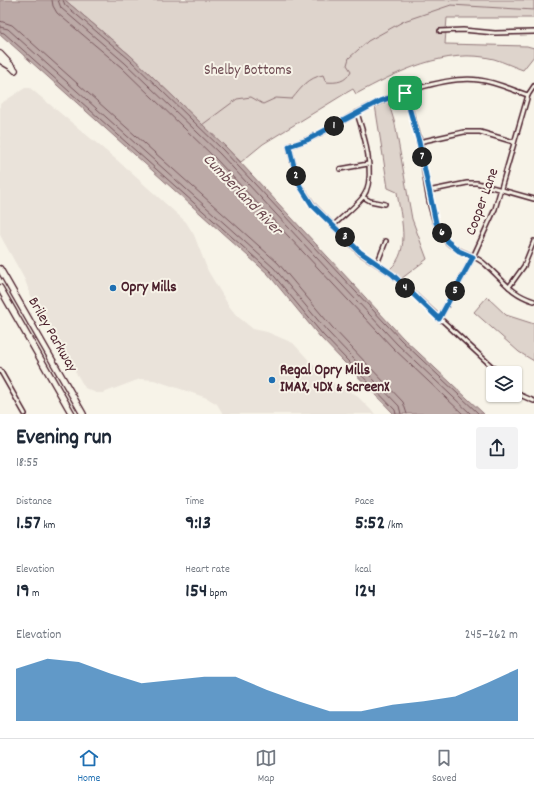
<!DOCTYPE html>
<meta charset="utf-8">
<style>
body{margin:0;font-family:Dekko,sans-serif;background:#f2f2f3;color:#1f2937;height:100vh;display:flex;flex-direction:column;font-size:15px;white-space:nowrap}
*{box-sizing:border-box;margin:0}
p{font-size:13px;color:#747a83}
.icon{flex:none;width:22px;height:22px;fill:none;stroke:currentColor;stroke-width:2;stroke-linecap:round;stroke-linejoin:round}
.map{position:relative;height:414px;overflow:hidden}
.side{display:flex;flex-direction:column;background:#fff;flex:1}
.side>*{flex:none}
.tools{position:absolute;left:486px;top:366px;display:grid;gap:8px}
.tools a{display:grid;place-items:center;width:36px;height:36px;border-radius:4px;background:#fff;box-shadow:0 1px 3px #0004;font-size:20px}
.pin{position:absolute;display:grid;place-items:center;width:34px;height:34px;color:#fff;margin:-17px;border-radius:8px;box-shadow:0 2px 6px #0006}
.km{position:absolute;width:20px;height:20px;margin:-10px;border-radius:50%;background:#222;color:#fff;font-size:11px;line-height:20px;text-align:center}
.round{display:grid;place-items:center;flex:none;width:42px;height:42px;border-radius:4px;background:#f2f2f3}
.head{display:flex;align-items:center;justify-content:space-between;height:68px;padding:0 16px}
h1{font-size:22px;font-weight:700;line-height:30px}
.metrics{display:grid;grid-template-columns:repeat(3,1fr);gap:6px;height:68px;padding:4px 16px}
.metrics div{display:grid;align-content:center}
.metrics b{font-size:20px;font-weight:700}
.metrics small{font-size:11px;font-weight:400}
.metrics p{font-size:11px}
.chart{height:112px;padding:8px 16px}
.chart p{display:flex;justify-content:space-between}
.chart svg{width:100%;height:72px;margin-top:4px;fill:#1f6fb2;opacity:.7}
.menu{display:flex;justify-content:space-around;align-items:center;height:56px;border-top:1px solid #e0e1e3;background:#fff;font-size:11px;color:#747a83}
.menu a{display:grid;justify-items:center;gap:2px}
.menu .current{color:#1f6fb2}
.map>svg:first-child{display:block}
</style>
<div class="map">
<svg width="534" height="414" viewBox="0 0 534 414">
<rect width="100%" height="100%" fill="#f7f3e8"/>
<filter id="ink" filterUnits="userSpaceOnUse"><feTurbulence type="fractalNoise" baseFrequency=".025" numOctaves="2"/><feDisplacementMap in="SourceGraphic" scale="8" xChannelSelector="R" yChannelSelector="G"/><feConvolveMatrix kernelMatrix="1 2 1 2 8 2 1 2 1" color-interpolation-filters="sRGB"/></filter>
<g filter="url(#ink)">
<!-- built -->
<path fill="#eae3da" d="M25,88H30L118,161L186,222L194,235L208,271L229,306L237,316L253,329L267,332L293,343L327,380L355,394L375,414H223L217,404L207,398L154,380L140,379L103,393H96L85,388L30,294L25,280L0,235V104Z"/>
<!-- green -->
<g fill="#ded4cc" stroke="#947a7c">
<path d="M65,0H534V18H447L445,44L527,46L534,48V56L523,70C514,67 504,62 494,59C446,47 397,72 356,94L353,89L346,93L263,144L241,162L131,56Z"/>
<path d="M388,101L395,124L412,219L427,259L401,279L390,269C412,250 400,216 397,192L388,188L375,105Z"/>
<path d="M487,297L506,315L534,324V361L519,352L474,312Z"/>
</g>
<!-- water -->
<path fill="#bcaaa7" stroke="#8e7275" d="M0,0H65L131,56L226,147L403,338L484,414H394L320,337L268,274L0,34Z"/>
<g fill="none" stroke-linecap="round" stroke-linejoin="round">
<!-- shore -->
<g stroke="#78575d" stroke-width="1">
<path d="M52,0L53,6L57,13L121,67L215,158L393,348L463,414"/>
<path d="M58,0L61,8L125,63L220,154L397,344L471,414"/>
<path d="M63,0L65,5L129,59L223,150L401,340L479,414"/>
<path d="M0,21L12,25L278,263L332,327L403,402L407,414"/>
<path d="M0,27L8,29L274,268L327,331L399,406L401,414"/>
<path d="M0,32L4,33L270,271L323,335L395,410L396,414"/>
</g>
<!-- stream -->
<path stroke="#8e7275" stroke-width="1" d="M202,125L237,99L251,97L263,104L276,98L292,99C302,87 308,78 323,75L326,82C337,83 346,82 351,71L347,65L349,58L368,41L404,21L451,5L534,10"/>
<defs>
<g id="minor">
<path d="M440,31L463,30L495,33L534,32"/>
<path d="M405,93C410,110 416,126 420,143C426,173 426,219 447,242C458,253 475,254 486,265C503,280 511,294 534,301"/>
<path d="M419,142L464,132H480L514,142"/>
<path d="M340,169L368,164"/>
<path d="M428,191L467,183H477L534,199"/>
<path d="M363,197L370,201L385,204"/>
<path d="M334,225C343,216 355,207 363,197C377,178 364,134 357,113"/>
<path d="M377,264L386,241"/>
<path d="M509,287L524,266L534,241"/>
<path d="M439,319L473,257L495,209L528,95L534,86"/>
<path d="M0,370L25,414"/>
<path d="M499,373L392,274L360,253L313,205L300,186L296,174L289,146C314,139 335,125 357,113C385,97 447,75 479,80C496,82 512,90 528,95"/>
<path d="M515,389L520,395L534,401"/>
</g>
<g id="motorway">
<path d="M0,54L15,70"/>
<path d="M0,60L10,66"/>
<path d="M0,269L83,414"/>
<path d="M0,288L72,414"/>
</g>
</defs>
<!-- minor casing -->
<use href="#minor" stroke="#4a1f2b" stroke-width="6"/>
<!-- motorway casing -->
<use href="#motorway" stroke="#4a1f2b" stroke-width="8"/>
<!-- minor -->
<use href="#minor" stroke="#f7f3e8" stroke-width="3"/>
<!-- motorway -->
<use href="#motorway" stroke="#f7f3e8" stroke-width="5.5"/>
</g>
</g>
<g fill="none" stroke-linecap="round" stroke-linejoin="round" filter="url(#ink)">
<defs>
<path id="route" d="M405,93L419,142L436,223L447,241L459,251L473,257L439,319L392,274L360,252L312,205L300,186L296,174L289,146L307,140L380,101Z"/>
</defs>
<!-- route casing -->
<use href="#route" stroke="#fff" stroke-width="8"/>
<!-- route -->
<use href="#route" stroke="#1f6fb2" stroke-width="5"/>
</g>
<!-- markers -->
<g fill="#1f6fb2" stroke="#f7f3e8" stroke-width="1.5">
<circle cx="113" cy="288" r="4"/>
<circle cx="272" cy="380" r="4"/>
</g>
<g text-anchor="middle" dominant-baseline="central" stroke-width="4" stroke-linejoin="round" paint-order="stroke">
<!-- park labels -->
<g font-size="15" fill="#6f4c53" stroke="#f7f3e8">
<text x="248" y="71">Shelby Bottoms</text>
</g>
<!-- street labels -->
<g font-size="15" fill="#4a1f2b" stroke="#f7f3e8">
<text transform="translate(483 202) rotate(-70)">Cooper Lane</text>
<text transform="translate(52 335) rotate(60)">Briley Parkway</text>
</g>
<!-- poi labels -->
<g font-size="15" font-weight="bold" fill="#4a1f2b" stroke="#f7f3e8" text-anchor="start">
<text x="121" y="288">Opry Mills</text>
<text x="280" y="371">Regal Opry Mills<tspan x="280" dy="17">IMAX, 4DX &amp; ScreenX</tspan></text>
</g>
<!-- water labels -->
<g font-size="16" font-style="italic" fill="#6c4950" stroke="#f7f3e8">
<text transform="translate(242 195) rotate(46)">Cumberland River</text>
</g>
</g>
</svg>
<div class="tools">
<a><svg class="icon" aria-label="layers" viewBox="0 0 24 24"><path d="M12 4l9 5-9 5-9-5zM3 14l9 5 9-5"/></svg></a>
</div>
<div class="pin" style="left:405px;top:93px;background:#1e9e55"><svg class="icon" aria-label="arrive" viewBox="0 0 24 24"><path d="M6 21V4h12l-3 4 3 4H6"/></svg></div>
<b class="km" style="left:334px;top:126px">1</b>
<b class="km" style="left:296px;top:176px">2</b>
<b class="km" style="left:345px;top:237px">3</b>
<b class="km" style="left:405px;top:288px">4</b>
<b class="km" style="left:455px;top:291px">5</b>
<b class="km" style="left:442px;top:233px">6</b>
<b class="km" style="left:422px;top:157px">7</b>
</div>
<section class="side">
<div class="head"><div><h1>Evening run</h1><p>18:55</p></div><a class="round"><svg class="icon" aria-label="share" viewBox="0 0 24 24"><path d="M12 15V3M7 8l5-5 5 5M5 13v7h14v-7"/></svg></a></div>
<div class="metrics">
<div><p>Distance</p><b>1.57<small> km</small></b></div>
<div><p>Time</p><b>9:13</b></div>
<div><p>Pace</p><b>5:52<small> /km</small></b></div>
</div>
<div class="metrics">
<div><p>Elevation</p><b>19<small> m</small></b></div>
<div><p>Heart rate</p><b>154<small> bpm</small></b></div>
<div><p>kcal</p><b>124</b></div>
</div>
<div class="chart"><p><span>Elevation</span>245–262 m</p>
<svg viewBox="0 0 160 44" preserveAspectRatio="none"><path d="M0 44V12L10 6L20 8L30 15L40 21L50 19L60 17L70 17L80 25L90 32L100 38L110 38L120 34L130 32L140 29L150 21L160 12V44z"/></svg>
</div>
</section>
<nav class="menu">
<a class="current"><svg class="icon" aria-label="home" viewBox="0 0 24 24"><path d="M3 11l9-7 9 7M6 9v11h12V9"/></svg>Home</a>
<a><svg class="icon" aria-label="map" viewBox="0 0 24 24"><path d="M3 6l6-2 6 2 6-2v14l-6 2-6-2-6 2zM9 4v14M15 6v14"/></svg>Map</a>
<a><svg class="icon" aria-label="saved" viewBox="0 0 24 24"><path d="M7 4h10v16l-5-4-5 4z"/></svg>Saved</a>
</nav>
